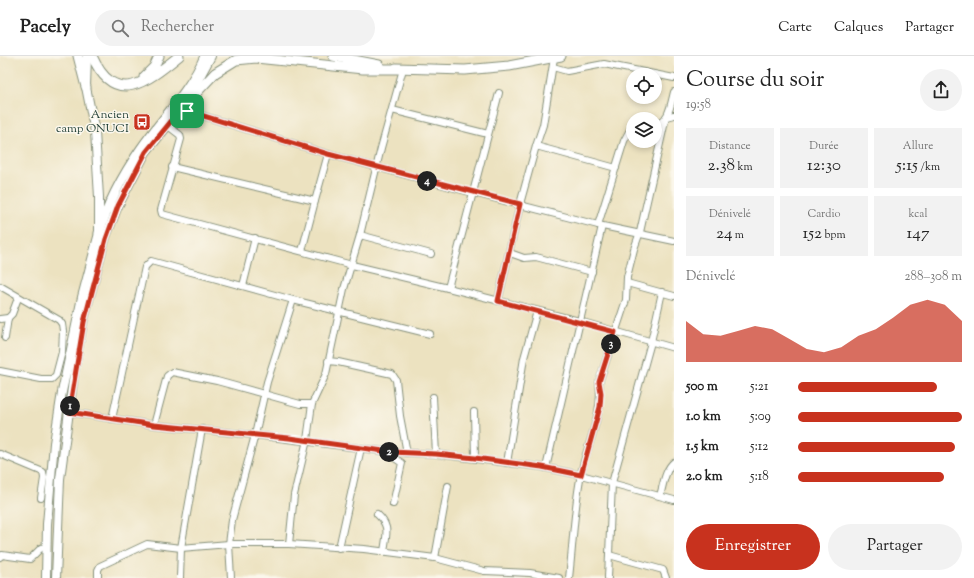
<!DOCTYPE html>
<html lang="fr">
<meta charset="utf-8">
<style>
body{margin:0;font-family:"Sorts Mill Goudy",serif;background:#f2f2f2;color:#222;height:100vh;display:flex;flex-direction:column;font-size:15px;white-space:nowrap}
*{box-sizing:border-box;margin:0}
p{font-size:13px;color:#767676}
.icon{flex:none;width:22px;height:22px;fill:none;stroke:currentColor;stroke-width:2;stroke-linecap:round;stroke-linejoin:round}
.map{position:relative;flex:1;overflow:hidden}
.details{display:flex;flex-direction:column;background:#fff;width:300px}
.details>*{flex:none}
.buttons{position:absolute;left:626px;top:12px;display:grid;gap:8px}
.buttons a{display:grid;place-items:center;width:36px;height:36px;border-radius:50%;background:#fff;box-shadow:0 2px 6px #0003;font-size:20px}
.pin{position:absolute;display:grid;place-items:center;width:34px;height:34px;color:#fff;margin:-17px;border-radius:8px;box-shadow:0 2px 6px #0006}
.km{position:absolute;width:20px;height:20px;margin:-10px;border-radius:50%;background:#222;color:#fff;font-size:11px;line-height:20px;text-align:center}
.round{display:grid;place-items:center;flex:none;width:42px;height:42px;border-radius:21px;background:#f2f2f2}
.head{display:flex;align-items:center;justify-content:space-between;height:68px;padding:0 12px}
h1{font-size:22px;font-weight:600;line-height:30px}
.metrics{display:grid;grid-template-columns:repeat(3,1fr);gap:6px;height:68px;padding:4px 12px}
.metrics div{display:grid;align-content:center;border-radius:0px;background:#f2f2f2;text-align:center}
.metrics b{font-size:17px;font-weight:600}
.metrics small{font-size:11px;font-weight:400}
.metrics p{font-size:11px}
.chart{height:112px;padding:8px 12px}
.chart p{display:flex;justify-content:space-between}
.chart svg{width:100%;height:72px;margin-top:4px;fill:#c8321e;opacity:.7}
.primary-button{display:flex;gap:8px;margin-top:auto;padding:8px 12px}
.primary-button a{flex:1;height:46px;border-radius:24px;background:#c8321e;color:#fff;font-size:16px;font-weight:600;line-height:46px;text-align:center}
.primary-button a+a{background:#f2f2f2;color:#222}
ul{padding:0 12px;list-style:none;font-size:13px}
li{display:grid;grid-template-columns:64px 48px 1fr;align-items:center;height:30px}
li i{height:10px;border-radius:5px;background:#c8321e}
header{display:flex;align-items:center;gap:24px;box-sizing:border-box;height:56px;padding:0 20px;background:#fff;border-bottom:1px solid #e0e0e0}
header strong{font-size:19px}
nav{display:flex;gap:22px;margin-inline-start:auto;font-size:14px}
.search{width:280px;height:36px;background:#f2f2f2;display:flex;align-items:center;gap:10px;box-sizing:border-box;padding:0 14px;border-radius:22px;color:#767676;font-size:15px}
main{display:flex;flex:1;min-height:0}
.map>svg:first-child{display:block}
</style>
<header>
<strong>Pacely</strong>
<div class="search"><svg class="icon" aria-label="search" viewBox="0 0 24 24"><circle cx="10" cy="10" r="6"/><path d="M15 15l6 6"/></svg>Rechercher</div>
<nav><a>Carte</a><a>Calques</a><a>Partager</a></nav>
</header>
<main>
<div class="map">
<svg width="674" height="522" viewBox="0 0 674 522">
<rect width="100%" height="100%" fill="#fbf7ec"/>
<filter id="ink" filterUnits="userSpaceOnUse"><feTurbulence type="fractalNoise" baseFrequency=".025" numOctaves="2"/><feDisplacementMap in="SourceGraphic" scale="8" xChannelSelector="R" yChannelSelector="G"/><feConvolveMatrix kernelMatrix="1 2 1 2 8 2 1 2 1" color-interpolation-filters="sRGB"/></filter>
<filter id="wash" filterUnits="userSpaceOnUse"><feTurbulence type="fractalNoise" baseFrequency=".012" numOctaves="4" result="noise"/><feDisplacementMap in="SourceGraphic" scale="16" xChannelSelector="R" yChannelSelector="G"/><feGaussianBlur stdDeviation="0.9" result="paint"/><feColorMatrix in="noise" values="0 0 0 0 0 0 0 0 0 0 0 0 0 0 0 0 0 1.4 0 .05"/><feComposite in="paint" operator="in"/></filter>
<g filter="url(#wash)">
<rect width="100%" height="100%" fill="#ece2c0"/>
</g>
<g filter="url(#ink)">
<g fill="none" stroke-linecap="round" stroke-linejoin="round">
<defs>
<g id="minor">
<path d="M553,11L567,15L604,8L674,22"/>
<path d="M181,53L328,98L462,134L598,169L674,185"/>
<path d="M392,54L488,78"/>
<path d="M655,68C669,67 671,47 674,36"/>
<path d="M167,69L180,79L181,83L161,154L162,158L352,209L448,232L499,37"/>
<path d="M536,90L543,69L554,2"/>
<path d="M172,111L315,145L302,195"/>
<path d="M315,145L328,98"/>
<path d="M598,169L624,85L633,68"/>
<path d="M360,179L431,198"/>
<path d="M510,197L524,202L536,201L592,216"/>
<path d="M627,227L674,240"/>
<path d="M0,230L59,264L62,268L63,275L62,296L56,319L52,323H41L0,315"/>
<path d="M243,230L255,182"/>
<path d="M448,232L579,265L674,292"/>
<path d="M498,245L520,148L536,90L616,112"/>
<path d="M0,263L8,262L12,258L18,242"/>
<path d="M5,282L8,262"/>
<path d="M328,305L338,306L392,318L396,324L400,360L407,397"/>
<path d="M433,341L436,398"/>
<path d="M69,356L154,369L255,379L267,326L293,244"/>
<path d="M474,356L475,402"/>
<path d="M112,363L145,211L151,205L293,244L430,278"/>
<path d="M154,369L167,320L172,316L217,325L300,348H312L326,318L344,233L360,179L381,92L403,13"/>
<path d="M391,396L393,401L402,407L393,448"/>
<path d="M0,398L43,416L44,422L41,442"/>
<path d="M507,407L524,302L537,255"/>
<path d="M546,412L602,170"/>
<path d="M660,440C663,430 665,413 674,406"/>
<path d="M377,458C391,471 386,478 384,496"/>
<path d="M289,488L294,439L307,384L312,348"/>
<path d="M339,492L361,392"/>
<path d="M609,499L663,514L666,522"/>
<path d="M0,501L2,499L30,503L41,492L46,491"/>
<path d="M435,502L448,430"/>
<path d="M98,522V514L100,510L147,488L181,492L229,488H289L364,493L435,502L484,515L530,517L559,522"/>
<path d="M180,522L181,492L202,373"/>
<path d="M231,522L229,488L232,464L255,379L391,396L436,398L542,411L581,419L674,444"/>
<path d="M569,522C573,488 574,452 581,418C587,388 604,357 599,326L626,244L627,221L634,193L640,176L666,61L674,59"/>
<path d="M608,522L612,427L651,286L662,236"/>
</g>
<g id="major">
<path d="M46,522L47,468L54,387L62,336L82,241L99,177V141L95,76L86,31L87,0"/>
<path d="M56,522L60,423L75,310L83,266L105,183L118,150L146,96L184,50L211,0"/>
</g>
<g id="highway">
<path d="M78,0L86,31"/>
<path d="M92,0C115,52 147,26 179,0"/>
<path d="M333,0L379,9"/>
<path d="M396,12L465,14L509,10L561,0"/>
<path d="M144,21L154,11L159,0"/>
<path d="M184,50L215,17L236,4L256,2L363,13H401"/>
<path d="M99,177C108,147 123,119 141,93C162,62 190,36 205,0"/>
</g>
</defs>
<!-- minor casing -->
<use href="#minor" stroke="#86907a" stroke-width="8"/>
<!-- major casing -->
<use href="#major" stroke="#86907a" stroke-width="10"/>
<!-- highway casing -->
<use href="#highway" stroke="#86907a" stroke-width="11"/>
<!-- minor -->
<use href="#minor" stroke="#fff" stroke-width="6"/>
<!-- major -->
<use href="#major" stroke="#fff" stroke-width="8"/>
<!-- highway -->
<use href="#highway" stroke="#fff" stroke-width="9"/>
</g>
</g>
<g fill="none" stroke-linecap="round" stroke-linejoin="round" filter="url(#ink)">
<defs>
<path id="route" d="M181,53L328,98L520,148L498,245L615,276L599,326L601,337L600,351L581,419L542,411L475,402L436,398L391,396L289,382L154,369L69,356L84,266L106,183L118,150L146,96Z"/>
</defs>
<!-- route casing -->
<use href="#route" stroke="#fff" stroke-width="8"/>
<!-- route -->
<use href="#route" stroke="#c8321e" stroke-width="5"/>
</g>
<!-- icons -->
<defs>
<symbol id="bus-square" viewBox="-11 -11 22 22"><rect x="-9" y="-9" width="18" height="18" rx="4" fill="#c8321e" stroke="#fbf7ec"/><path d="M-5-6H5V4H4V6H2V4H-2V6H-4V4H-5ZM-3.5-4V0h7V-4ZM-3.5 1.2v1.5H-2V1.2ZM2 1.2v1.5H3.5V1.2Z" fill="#fff"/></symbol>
</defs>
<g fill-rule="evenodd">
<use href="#bus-square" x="132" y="56" width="20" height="20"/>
</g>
<g text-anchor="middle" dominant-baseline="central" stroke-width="3" stroke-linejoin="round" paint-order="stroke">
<!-- poi labels -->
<g font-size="12" fill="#1f3d34" stroke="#fbf7ec" text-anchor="end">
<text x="129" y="59">Ancien<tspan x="129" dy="14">camp ONUCI</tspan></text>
</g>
</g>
</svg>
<div class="buttons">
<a><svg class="icon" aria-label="locate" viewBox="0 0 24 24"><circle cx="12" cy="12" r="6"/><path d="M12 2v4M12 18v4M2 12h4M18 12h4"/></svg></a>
<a><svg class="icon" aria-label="layers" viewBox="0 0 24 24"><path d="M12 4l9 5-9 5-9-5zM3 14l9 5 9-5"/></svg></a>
</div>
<div class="pin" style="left:187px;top:55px;background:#1e9e55"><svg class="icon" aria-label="arrive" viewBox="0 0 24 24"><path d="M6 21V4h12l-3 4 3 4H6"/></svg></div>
<b class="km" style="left:70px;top:350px">1</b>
<b class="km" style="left:389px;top:396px">2</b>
<b class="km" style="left:611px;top:288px">3</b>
<b class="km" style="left:427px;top:125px">4</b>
</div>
<section class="details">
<div class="head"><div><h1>Course du soir</h1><p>19:58</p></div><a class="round"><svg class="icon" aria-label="share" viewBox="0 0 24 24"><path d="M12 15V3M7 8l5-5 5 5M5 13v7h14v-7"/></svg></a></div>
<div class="metrics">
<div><p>Distance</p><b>2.38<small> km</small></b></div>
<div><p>Durée</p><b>12:30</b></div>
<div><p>Allure</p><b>5:15<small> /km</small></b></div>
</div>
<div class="metrics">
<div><p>Dénivelé</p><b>24<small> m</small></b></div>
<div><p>Cardio</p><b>152<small> bpm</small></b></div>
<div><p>kcal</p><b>147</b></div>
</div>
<div class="chart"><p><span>Dénivelé</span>288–308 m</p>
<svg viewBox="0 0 160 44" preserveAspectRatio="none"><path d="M0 44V19L10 27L20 28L30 25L40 22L50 24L60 30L70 36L80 38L90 35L100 28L110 24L120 17L130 9L140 6L150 9L160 19V44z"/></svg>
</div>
<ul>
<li><b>500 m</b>5:21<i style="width:85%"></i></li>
<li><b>1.0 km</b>5:09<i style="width:100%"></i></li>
<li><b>1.5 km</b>5:12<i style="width:96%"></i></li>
<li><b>2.0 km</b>5:18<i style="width:89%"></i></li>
</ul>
<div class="primary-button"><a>Enregistrer</a><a>Partager</a></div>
</section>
</main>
